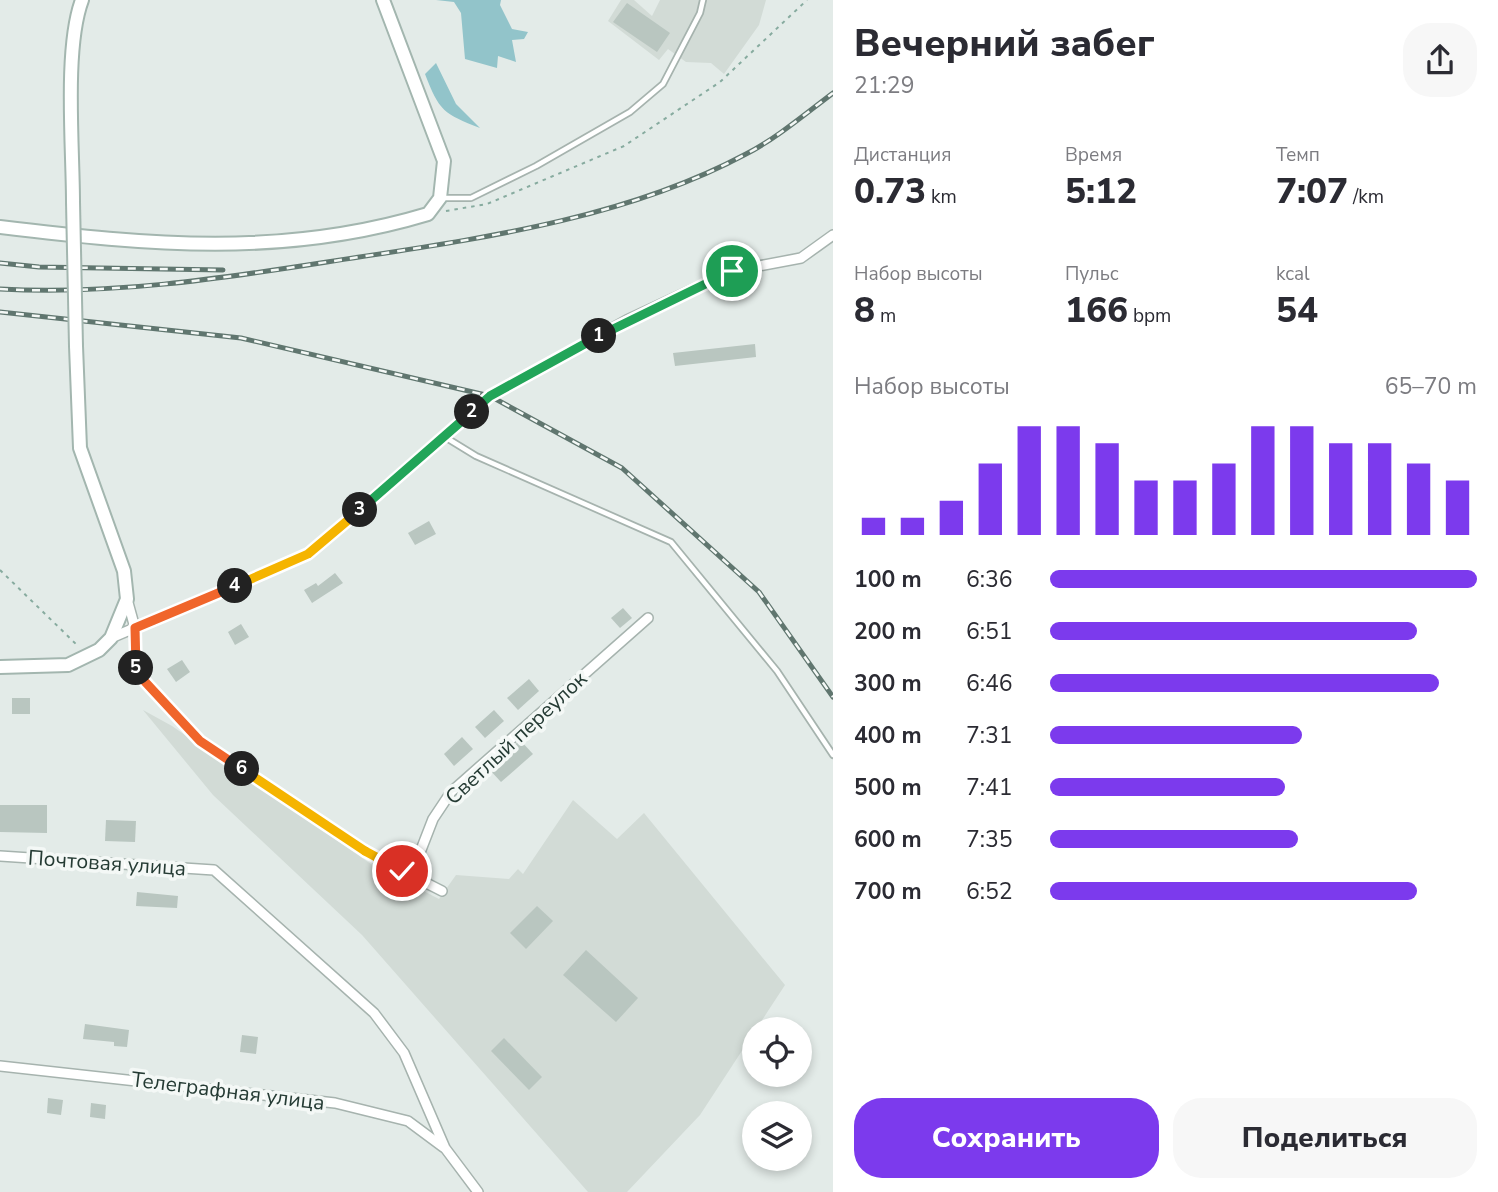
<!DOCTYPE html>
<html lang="ru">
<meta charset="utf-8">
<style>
body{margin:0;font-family:"Nunito Sans",sans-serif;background:#f7f7f7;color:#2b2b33;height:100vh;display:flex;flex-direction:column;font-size:26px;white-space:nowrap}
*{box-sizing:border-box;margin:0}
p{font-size:23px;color:#7c7c81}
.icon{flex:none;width:38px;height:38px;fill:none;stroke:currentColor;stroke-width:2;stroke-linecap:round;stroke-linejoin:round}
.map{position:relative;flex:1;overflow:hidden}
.panel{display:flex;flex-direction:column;background:#fff;width:665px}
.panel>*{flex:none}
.fabs{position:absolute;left:742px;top:1017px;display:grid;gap:14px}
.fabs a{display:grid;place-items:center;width:70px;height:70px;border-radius:50%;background:#fff;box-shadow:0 4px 10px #0003;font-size:35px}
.pin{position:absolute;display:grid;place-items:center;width:60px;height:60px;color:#fff;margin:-30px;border:4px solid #fff;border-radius:50%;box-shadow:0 2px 7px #0007}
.km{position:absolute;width:35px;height:35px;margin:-18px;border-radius:50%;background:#222;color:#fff;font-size:19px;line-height:35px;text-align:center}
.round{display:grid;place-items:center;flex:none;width:74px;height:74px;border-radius:28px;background:#f7f7f7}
.overview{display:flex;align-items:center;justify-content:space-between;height:119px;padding:0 21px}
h1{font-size:38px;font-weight:800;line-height:52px}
.figures{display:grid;grid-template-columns:repeat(3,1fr);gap:10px;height:119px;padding:7px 21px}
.figures div{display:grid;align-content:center}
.figures b{font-size:35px;font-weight:800}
.figures small{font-size:19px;font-weight:400}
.figures p{font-size:19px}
.chart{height:196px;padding:14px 21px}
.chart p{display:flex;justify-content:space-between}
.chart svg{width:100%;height:126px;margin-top:7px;stroke:#7c3aed;stroke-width:6}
.cta{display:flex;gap:14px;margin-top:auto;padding:14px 21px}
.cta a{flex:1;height:80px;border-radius:28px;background:#7c3aed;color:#fff;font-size:28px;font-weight:800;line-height:80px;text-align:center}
.cta a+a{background:#f7f7f7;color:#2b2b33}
ul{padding:0 21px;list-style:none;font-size:23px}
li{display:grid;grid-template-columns:112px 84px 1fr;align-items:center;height:52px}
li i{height:18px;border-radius:9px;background:#7c3aed}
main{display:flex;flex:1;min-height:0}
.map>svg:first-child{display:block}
</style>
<main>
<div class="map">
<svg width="833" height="1192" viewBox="0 0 833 1192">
<rect width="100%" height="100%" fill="#e3ebe8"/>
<!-- built -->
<g fill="#d2dbd6">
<path d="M621,0H634L652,16L660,0H766L759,25L724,74L711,63L686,62L668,49L659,60L608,21Z"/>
<path d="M143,710L172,726L371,864L439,899L456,875L509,879L518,869L523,874L573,800L617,839L644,813L785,985L700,1115L627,1192H588L362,935L213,795Z"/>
</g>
<!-- water -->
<g fill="#92c4ca">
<path d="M436,0H501L500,5L512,29L528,32L524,39L512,40L516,62L498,56L497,68L465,59L461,13L454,2Z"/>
<path d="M436,63L456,104L480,128C444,114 439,111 425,74Z"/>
</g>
<!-- building -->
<g fill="#b9c6c0">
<path d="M627,3L670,33L657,52L613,22Z"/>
<path d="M755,344L756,357L675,366L673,353Z"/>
<path d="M429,521L436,534L415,545L408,533Z"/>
<path d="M335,573L343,583L312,603L304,590L316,583L318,586Z"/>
<path d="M623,608L632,618L620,628L611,618Z"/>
<path d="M241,624L249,637L235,645L228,632Z"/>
<path d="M182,660L190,672L176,682L167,669Z"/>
<path d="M529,679L539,691L518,710L507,698Z"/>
<rect x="12" y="698" width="18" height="16"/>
<path d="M494,710L504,721L485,738L475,727Z"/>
<path d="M462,737L473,749L454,766L444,754Z"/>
<path d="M520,740L533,754L501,782L488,768Z"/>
<path d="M0,805H47V833L0,832Z"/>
<path d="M106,820L136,821L135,842L105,841Z"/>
<path d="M137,892L178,896L177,908L136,906Z"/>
<path d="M537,906L553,921L526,949L510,933Z"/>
<path d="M586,950L638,998L616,1022L563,975Z"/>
<path d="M85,1024L129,1030L127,1047L114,1046V1042L83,1039Z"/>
<path d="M242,1035L258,1037L256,1054L240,1052Z"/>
<path d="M504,1038L542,1077L529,1090L491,1051Z"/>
<path d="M48,1098L63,1100L61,1115L47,1113Z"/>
<path d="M91,1103L106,1105L105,1119L90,1117Z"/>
</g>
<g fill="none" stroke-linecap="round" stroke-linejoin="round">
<defs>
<g id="lane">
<path d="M441,198H471L536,166L630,112L663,84L700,13L703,0"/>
<path d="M445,437L476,456L671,542L777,671L833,755"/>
</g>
<g id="street">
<path d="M127,599L135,628L136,672L200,741L373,856L442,891"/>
<path d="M111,638L308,554L490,396L627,320L732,271L801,258L833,235"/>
<path d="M0,856L214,870L374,1013L404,1053L445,1148L478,1192"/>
<path d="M402,871L419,855L433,819L451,792L648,618"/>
<path d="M0,1066L335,1103L408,1121L443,1147"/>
</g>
<g id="secondary">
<path d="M73,202C73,148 64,48 82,0"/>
<path d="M0,227C149,245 282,258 428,214L440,198L444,161L383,0"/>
<path d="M0,667L68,665L99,650L111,638L127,599L124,571L80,448L76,346"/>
</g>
</defs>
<!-- lane casing -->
<use href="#lane" stroke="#a6b3ae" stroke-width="8"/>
<!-- street casing -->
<use href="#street" stroke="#a6b3ae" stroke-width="12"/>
<!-- secondary casing -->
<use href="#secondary" stroke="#a3b6af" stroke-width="16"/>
<!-- path -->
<g stroke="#87ab9f" stroke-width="2" stroke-dasharray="3.5 5" stroke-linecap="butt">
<path d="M446,211L487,204L624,146L720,82L807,0"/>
<path d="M0,570L79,647"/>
</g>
<!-- lane -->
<use href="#lane" stroke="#fff" stroke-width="4.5"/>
<!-- street -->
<use href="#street" stroke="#fff" stroke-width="9"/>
<!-- secondary -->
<use href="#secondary" stroke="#fff" stroke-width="12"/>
<defs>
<g id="rail">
<path d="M0,263L39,267L223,270"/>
<path d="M0,289C111,295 218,279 327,262C468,240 619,222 746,154C777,138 805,114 833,93"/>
<path d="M0,312L241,338L490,396L622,468L759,592L833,697"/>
</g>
</defs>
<!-- rail casing -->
<use href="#rail" stroke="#60766f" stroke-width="5"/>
<!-- rail -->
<use href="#rail" stroke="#f4f8f6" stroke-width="2.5" stroke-dasharray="8" stroke-linecap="butt"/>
<defs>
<path id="secondary-bridge" d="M73,202L76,346"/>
</defs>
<!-- secondary-bridge casing -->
<use href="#secondary-bridge" stroke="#a3b6af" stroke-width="16" stroke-linecap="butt"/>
<!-- secondary-bridge -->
<use href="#secondary-bridge" stroke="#fff" stroke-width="12"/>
</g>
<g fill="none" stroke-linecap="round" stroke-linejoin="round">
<defs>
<path id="split-1" d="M599,336L732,271"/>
<path id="split-2" d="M472,412L490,396L599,336"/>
<path id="split-3" d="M360,510L472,412"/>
<path id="split-4" d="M235,586L308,554L360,510"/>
<path id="split-5" d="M136,668L135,628L235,586"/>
<path id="split-6" d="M136,668V672L200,741L242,769"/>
<path id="split-7" d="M242,769L365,851"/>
<path id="split-8" d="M365,851L402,871"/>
</defs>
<!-- split-1 casing -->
<use href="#split-1" stroke="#fff" stroke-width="14"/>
<!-- split-2 casing -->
<use href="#split-2" stroke="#fff" stroke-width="14"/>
<!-- split-3 casing -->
<use href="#split-3" stroke="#fff" stroke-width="14"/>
<!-- split-4 casing -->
<use href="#split-4" stroke="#fff" stroke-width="14"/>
<!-- split-5 casing -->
<use href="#split-5" stroke="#fff" stroke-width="14"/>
<!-- split-6 casing -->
<use href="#split-6" stroke="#fff" stroke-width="14"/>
<!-- split-7 casing -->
<use href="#split-7" stroke="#fff" stroke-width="14"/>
<!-- split-8 casing -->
<use href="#split-8" stroke="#fff" stroke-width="14"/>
<!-- split-1 -->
<use href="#split-1" stroke="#22a559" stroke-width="9"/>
<!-- split-2 -->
<use href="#split-2" stroke="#22a559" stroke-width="9"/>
<!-- split-3 -->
<use href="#split-3" stroke="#22a559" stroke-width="9"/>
<!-- split-4 -->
<use href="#split-4" stroke="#f5b400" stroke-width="9"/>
<!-- split-5 -->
<use href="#split-5" stroke="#f0652b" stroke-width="9"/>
<!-- split-6 -->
<use href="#split-6" stroke="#f0652b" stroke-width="9"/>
<!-- split-7 -->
<use href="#split-7" stroke="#f5b400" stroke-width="9"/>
<!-- split-8 -->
<use href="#split-8" stroke="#f5b400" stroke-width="9"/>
</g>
<g text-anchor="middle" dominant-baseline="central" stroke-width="7" stroke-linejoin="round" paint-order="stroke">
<!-- street labels -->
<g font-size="21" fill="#253b34" stroke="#f4f8f6">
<text transform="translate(516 738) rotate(-43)">Светлый переулок</text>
<text transform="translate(107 863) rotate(4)">Почтовая улица</text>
<text transform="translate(228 1091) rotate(7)">Телеграфная улица</text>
</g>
</g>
</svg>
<div class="fabs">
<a><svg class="icon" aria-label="locate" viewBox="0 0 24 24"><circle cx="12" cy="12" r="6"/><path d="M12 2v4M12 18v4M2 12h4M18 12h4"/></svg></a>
<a><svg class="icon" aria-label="layers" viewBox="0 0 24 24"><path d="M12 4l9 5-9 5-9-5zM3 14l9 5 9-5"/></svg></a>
</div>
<div class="pin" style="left:732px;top:271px;background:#1e9e55"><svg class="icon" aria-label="arrive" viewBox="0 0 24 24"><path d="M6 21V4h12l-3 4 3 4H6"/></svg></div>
<div class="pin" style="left:402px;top:871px;background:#d93025"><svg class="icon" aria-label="check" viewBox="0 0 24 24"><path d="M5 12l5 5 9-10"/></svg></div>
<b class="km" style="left:599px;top:336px">1</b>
<b class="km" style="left:472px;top:412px">2</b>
<b class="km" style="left:360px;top:510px">3</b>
<b class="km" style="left:235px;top:586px">4</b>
<b class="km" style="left:136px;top:668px">5</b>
<b class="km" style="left:242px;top:769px">6</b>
</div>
<section class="panel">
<div class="overview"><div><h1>Вечерний забег</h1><p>21:29</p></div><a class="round"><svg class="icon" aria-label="share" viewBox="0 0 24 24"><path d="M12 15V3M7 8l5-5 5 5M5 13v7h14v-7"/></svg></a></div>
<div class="figures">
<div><p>Дистанция</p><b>0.73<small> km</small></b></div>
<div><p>Время</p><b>5:12</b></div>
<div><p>Темп</p><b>7:07<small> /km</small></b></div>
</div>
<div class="figures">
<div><p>Набор высоты</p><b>8<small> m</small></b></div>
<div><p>Пульс</p><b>166<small> bpm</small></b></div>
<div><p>kcal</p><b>54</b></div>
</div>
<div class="chart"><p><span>Набор высоты</span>65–70 m</p>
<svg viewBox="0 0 160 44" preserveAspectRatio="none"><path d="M5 44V38M15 44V38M25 44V32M35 44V19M45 44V6M55 44V6M65 44V12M75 44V25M85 44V25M95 44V19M105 44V6M115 44V6M125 44V12M135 44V12M145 44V19M155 44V25"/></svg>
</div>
<ul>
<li><b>100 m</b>6:36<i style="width:100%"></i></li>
<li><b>200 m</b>6:51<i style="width:86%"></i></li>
<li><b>300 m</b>6:46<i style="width:91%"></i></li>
<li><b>400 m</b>7:31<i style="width:59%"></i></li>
<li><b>500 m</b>7:41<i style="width:55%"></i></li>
<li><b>600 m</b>7:35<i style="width:58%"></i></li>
<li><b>700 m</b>6:52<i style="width:86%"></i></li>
</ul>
<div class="cta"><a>Сохранить</a><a>Поделиться</a></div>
</section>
</main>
